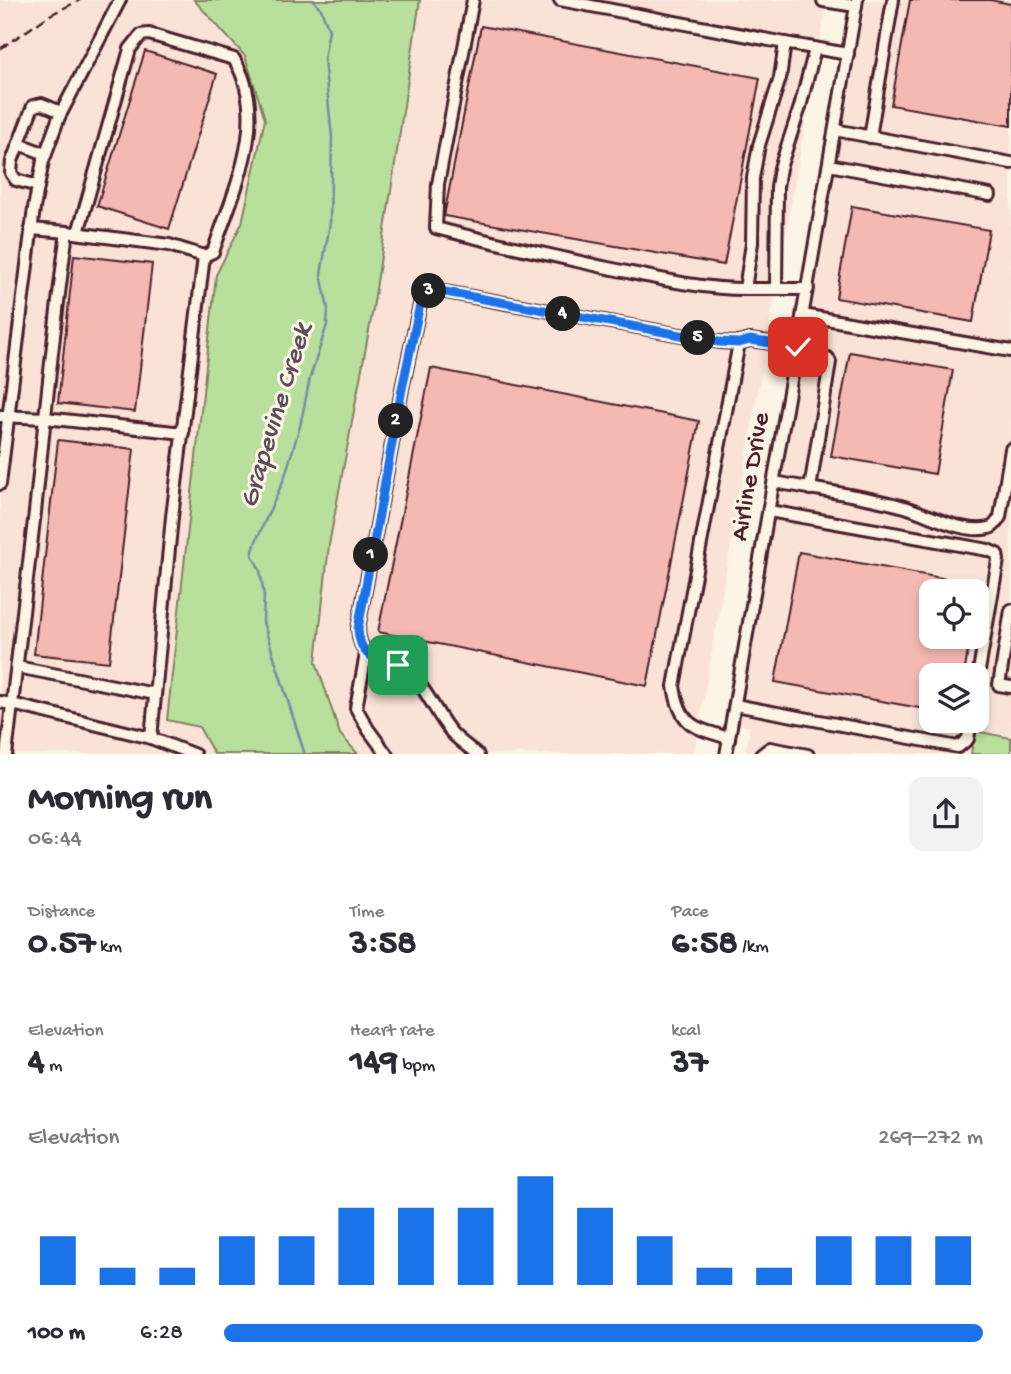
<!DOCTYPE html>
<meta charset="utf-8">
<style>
body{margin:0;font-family:"Gochi Hand",sans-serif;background:#f2f2f3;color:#2b2b33;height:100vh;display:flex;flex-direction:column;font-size:26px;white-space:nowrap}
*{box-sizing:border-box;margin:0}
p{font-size:23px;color:#7c7c81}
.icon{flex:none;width:38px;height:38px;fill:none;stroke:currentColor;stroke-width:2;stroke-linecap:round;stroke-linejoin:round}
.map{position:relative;height:754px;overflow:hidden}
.panel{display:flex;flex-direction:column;background:#fff;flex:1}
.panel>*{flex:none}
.fabs{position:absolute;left:919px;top:579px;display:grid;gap:14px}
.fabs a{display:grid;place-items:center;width:70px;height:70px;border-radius:14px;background:#fff;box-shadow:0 4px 10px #0003;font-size:35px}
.pin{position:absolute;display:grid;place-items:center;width:60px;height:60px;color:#fff;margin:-30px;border-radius:14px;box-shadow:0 4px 10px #0006}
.km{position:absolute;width:35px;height:35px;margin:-18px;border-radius:50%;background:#222;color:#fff;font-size:19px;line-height:35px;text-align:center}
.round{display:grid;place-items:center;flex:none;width:74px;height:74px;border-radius:14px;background:#f2f2f3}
.summary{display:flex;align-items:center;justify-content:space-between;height:119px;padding:0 28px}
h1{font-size:38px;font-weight:800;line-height:52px}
.metrics{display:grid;grid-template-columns:repeat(3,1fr);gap:10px;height:119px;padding:7px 28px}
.metrics div{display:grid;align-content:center}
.metrics b{font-size:35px;font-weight:800}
.metrics small{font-size:19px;font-weight:400}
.metrics p{font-size:19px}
.chart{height:196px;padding:14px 28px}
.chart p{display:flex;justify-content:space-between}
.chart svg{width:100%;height:126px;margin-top:7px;stroke:#1a73e8;stroke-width:6}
ul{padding:0 28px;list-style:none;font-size:23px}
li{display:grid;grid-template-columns:112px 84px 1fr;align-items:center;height:52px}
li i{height:18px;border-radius:9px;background:#1a73e8}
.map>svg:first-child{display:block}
</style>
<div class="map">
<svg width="1011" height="755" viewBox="0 0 1011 755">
<rect width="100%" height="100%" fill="#fcf5e5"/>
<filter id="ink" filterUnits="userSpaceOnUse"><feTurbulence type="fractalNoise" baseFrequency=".0143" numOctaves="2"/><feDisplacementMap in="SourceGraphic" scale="14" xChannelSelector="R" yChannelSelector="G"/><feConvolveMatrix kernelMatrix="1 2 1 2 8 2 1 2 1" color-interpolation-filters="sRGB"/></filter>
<g filter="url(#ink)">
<!-- built -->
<g fill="#fae3d6" fill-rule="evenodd">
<path d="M0,0H192L245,56L265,119L242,223L216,275L167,720L199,727L214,754H0Z"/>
<path d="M420,0H827L694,754H358L340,734L316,662L329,545L373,309Z"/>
<path d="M866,0H1011V738L975,732L971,754H745L750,727L739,724ZM931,592H976V637H931ZM931,676H976V721H931Z"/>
</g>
<!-- green -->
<g fill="#b8e09c" stroke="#818064" stroke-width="2">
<path d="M194,0H420L373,309L329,545L316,662L340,734L358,754H214L199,727L167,720L216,275L242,223L265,119L245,56Z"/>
<path d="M975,731L1011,738V754H971Z"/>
</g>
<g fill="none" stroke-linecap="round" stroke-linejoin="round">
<!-- stream -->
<path stroke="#768ca4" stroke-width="2.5" d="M305,755L263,622L264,596L260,570L252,555L256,541L284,479L300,426L310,378L327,325L328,309L321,274L330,223L332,138L324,59L329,30L321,9L313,0"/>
</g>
<!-- building -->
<g fill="#f4b9b2" stroke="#4a1f2b" stroke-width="2">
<path d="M910,0H990L1011,4V126L891,105Z"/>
<path d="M481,26L760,78L724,265L444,216Z"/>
<path d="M145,51L217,74L169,229L97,206Z"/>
<path d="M852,206L989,230L973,322L836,298Z"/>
<path d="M74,255L152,264L135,412L58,403Z"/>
<path d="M850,352L953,370L935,474L831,456Z"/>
<path d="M431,368L699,421L647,686L378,632Z"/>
<path d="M58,440L134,449L109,662L34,654Z"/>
<path d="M799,552L980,585L979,592H931V637H970L964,676H931V710L775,682Z"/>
</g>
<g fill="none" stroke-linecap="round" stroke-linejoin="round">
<defs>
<g id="minor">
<path d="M473,0L438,184L436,228C493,243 550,255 608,268C653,277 699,289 745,289"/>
<path d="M560,0L785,43"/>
<path d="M823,1L856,6"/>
<path d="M835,130L1011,163"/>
<path d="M870,137L893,0"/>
<path d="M19,144L46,154"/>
<path d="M829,165L990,195"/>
<path d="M38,186L16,180L11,173L12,161L33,106L42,104L61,112"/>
<path d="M31,229L67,232"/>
<path d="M78,233L130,49L141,35L149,34L234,59C271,119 233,192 213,252L204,256"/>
<path d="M776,289L777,187L780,168L800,107L815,49"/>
<path d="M808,289H745L752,243L753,178L759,145L780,78L785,43L848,54"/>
<path d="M803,315L1011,351"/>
<path d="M797,353L828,358L830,362L810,489"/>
<path d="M0,416L45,418L183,433"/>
<path d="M775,482C816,490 860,495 901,506C926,512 962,535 989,528C994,527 997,522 1000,517L1011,449"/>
<path d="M0,484L34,208L43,161L59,117L120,0"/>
<path d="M769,511L988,550L997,554L998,560L976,688"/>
<path d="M1011,610L999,685L1011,687"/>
<path d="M366,654L356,708L368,729L387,755"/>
<path d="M17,667L155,694"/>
<path d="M0,702L12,704L151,738L172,517L204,256L169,245L67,232C54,325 45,418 35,512C26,593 16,674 6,755"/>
<path d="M735,705L958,747L968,739L971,721"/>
<path d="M151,738L195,755"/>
<path d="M729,738C694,728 680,726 674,686L739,343"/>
<path d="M478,755C470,748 459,741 452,733C437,716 428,691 411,674C390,652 361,671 358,629L402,389L422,295L431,290L440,291L719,342L739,343L750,340L798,347"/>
<path d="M726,755L857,0"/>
<path d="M761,755L770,748L808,755"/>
</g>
</defs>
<!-- minor casing -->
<use href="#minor" stroke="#4a1f2b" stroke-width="16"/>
<!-- minor -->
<use href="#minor" stroke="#fcf5e5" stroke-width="10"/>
<!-- rail -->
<path stroke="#4a1f2b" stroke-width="2.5" stroke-dasharray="10 5" stroke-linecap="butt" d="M0,49L50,15L80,0"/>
</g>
</g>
<g fill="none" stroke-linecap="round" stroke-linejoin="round" filter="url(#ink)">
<defs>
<path id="route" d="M398,665C373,658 360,658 358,629L402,389L422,295L431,290L440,291L719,342L739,343L750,340L798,347"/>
</defs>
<!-- route casing -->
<use href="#route" stroke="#fff" stroke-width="14"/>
<!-- route -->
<use href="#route" stroke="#1a73e8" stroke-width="9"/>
</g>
<g text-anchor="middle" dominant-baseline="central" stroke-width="6" stroke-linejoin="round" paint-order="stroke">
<!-- street labels -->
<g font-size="26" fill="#4a1f2b" stroke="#fcf5e5">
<text transform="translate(752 477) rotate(-80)">Airline Drive</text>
</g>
<!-- water labels -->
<g font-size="28" font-style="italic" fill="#5c4c5e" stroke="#fcf5e5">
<text transform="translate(277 416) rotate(-73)">Grapevine Creek</text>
</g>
</g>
</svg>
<div class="fabs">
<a><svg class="icon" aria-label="locate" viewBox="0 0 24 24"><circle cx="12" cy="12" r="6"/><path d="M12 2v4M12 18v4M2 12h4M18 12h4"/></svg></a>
<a><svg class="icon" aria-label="layers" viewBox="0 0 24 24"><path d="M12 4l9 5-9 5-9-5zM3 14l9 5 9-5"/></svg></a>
</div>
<div class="pin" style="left:398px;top:665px;background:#1e9e55"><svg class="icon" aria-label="arrive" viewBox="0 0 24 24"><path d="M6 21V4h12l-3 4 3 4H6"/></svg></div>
<div class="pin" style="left:798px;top:347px;background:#d93025"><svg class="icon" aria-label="check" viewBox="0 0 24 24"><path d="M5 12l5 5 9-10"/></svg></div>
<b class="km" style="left:371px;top:555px">1</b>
<b class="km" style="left:396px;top:421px">2</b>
<b class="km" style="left:429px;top:291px">3</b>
<b class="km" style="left:563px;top:314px">4</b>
<b class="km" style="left:698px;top:338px">5</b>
</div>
<section class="panel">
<div class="summary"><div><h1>Morning run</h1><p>06:44</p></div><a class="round"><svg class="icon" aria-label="share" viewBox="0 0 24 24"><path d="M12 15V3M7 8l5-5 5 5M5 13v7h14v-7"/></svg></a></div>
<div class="metrics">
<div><p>Distance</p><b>0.57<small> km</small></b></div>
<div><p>Time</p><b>3:58</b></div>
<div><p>Pace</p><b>6:58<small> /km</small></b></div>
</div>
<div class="metrics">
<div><p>Elevation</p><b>4<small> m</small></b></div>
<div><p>Heart rate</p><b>149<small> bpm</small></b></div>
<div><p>kcal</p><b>37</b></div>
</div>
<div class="chart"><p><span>Elevation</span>269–272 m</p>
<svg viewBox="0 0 160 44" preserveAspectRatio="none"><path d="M5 44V27M15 44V38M25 44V38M35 44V27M45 44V27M55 44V17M65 44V17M75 44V17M85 44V6M95 44V17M105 44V27M115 44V38M125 44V38M135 44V27M145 44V27M155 44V27"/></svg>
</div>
<ul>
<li><b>100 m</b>6:28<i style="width:100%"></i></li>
</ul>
</section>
